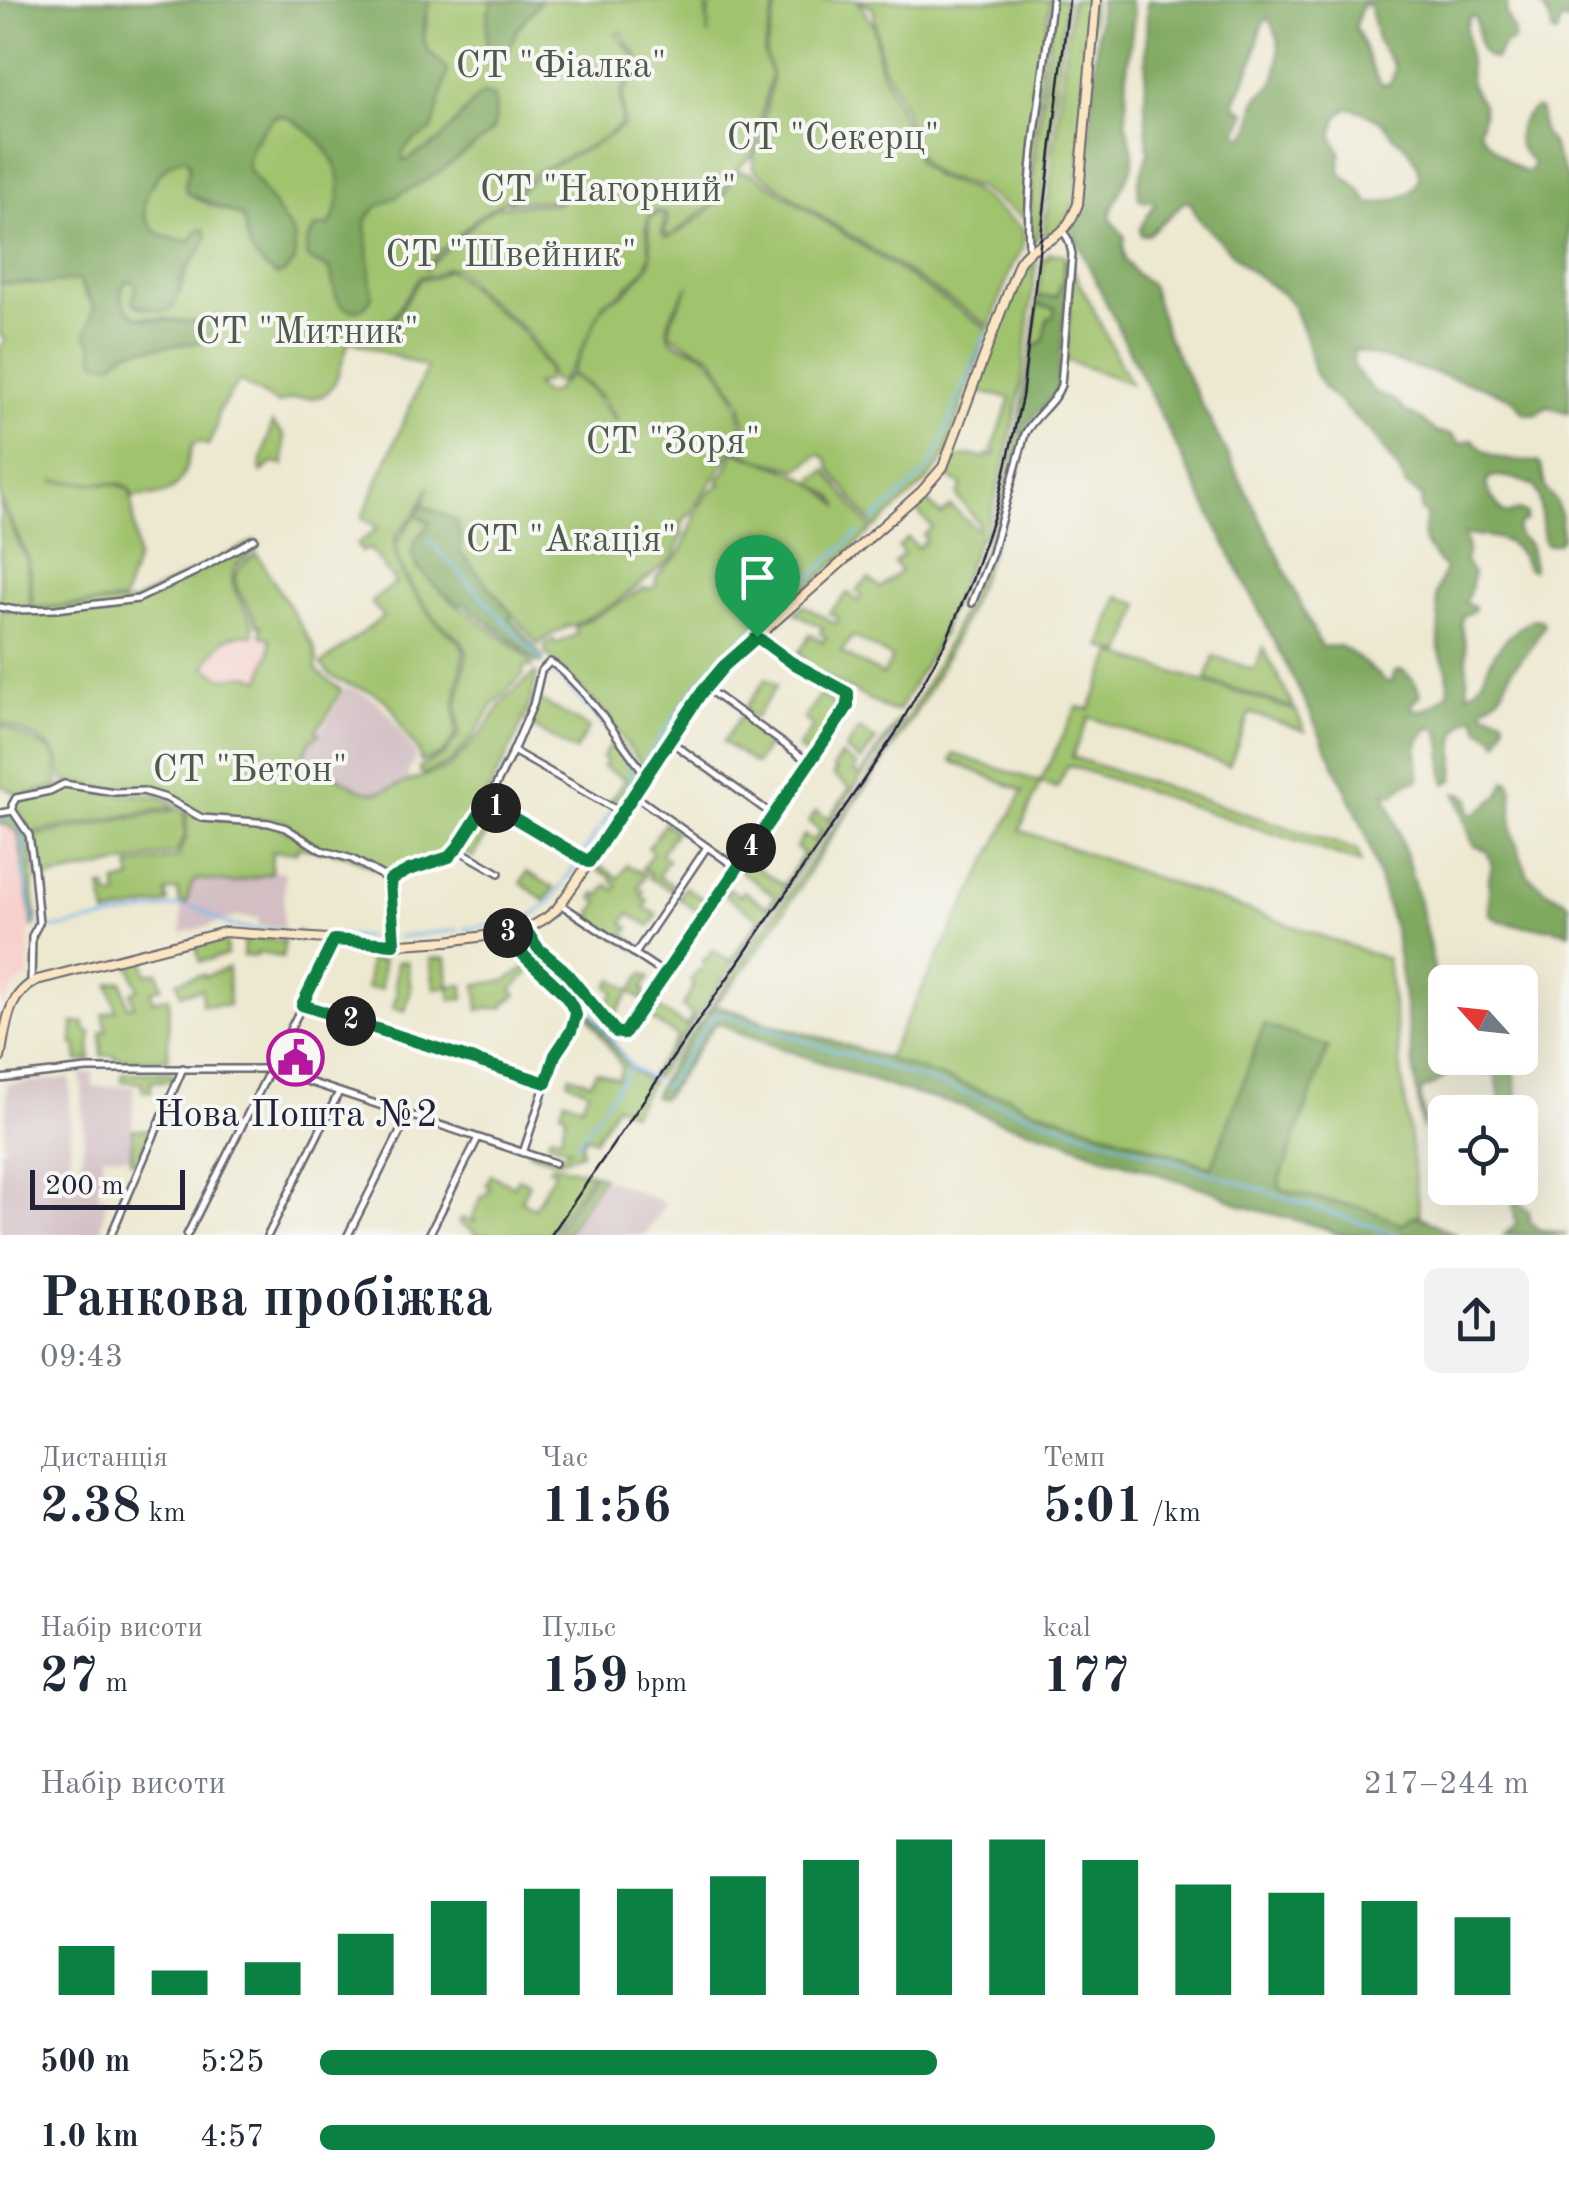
<!DOCTYPE html>
<html lang="uk">
<meta charset="utf-8">
<style>
body{margin:0;font-family:"Old Standard TT",serif;background:#f2f2f3;color:#1f2937;height:100vh;display:flex;flex-direction:column;font-size:38px;white-space:nowrap}
*{box-sizing:border-box;margin:0}
p{font-size:32px;color:#747a83}
.icon{flex:none;width:55px;height:55px;fill:none;stroke:currentColor;stroke-width:2;stroke-linecap:round;stroke-linejoin:round}
.map{position:relative;height:1235px;overflow:hidden}
.sheet{display:flex;flex-direction:column;background:#fff;flex:1}
.sheet>*{flex:none}
.needle{width:65px;rotate:297deg}
.buttons{position:absolute;left:1428px;top:965px;display:grid;gap:20px}
.buttons a{display:grid;place-items:center;width:110px;height:110px;border-radius:15px;background:#fff;box-shadow:0 10px 40px #0002;font-size:50px}
.scale{position:absolute;left:30px;bottom:25px;width:155px;box-sizing:border-box;padding-left:10px;border:5px solid #22223b;border-top:0;font-size:28px;line-height:35px;white-space:nowrap;color:#22223b;-webkit-text-stroke:8px #f6f6f2;paint-order:stroke}
.pin{position:absolute;display:grid;place-items:center;width:85px;height:85px;color:#fff;margin:-102px -42px;border-radius:50% 50% 50% 0;rotate:-45deg;box-shadow:0 0 10px #0007}
.pin .icon{rotate:45deg}
.km{position:absolute;width:50px;height:50px;margin:-25px;border-radius:50%;background:#222;color:#fff;font-size:28px;line-height:50px;text-align:center}
.round{display:grid;place-items:center;flex:none;width:105px;height:105px;border-radius:15px;background:#f2f2f3}
.overview{display:flex;align-items:center;justify-content:space-between;height:170px;padding:0 40px}
h1{font-size:55px;font-weight:600;line-height:75px}
.metrics{display:grid;grid-template-columns:repeat(3,1fr);gap:15px;height:170px;padding:10px 40px}
.metrics div{display:grid;align-content:center}
.metrics b{font-size:50px;font-weight:600}
.metrics small{font-size:28px;font-weight:400}
.metrics p{font-size:28px}
.chart{height:280px;padding:20px 40px}
.chart p{display:flex;justify-content:space-between}
.chart svg{width:100%;height:180px;margin-top:10px;stroke:#0b8043;stroke-width:6}
ul{padding:0 40px;list-style:none;font-size:32px}
li{display:grid;grid-template-columns:160px 120px 1fr;align-items:center;height:75px}
li i{height:25px;border-radius:12px;background:#0b8043}
.map>svg:first-child{display:block}
</style>
<div class="map">
<svg width="1569" height="1235" viewBox="0 0 1569 1235">
<rect width="100%" height="100%" fill="#f6f6f2"/>
<filter id="ink" filterUnits="userSpaceOnUse"><feTurbulence type="fractalNoise" baseFrequency=".01" numOctaves="2"/><feDisplacementMap in="SourceGraphic" scale="20" xChannelSelector="R" yChannelSelector="G"/><feConvolveMatrix kernelMatrix="1 2 1 2 8 2 1 2 1" color-interpolation-filters="sRGB"/></filter>
<filter id="wash" filterUnits="userSpaceOnUse"><feTurbulence type="fractalNoise" baseFrequency=".0048" numOctaves="4" result="noise"/><feDisplacementMap in="SourceGraphic" scale="40" xChannelSelector="R" yChannelSelector="G"/><feGaussianBlur stdDeviation="2.25" result="paint"/><feColorMatrix in="noise" values="0 0 0 0 0 0 0 0 0 0 0 0 0 0 0 0 0 1.4 0 .05"/><feComposite in="paint" operator="in"/></filter>
<g filter="url(#wash)">
<rect width="100%" height="100%" fill="#ede8d0"/>
<!-- built -->
<g fill="#f7d0cc">
<path d="M242,634L270,637V651L261,681L254,677L224,678L204,667L217,644Z"/>
<path d="M0,824H4L18,832L33,926L29,929V975L15,986L3,1004L0,1005Z"/>
<path d="M290,1047L312,1058L305,1072L280,1065Z"/>
</g>
<!-- industrial -->
<g fill="#d2bec3">
<path d="M345,688L355,690L375,700L391,716L415,754V761L408,771L410,782L379,792H363L335,776L301,764L310,741L326,724Z"/>
<path d="M179,866L285,872L283,927L259,926L258,918L238,917L182,933Z"/>
<path d="M81,1073H93V1087L134,1086L131,1157L103,1155L98,1196L107,1198L100,1235H0V1149H4L7,1085L70,1078V1166L80,1168L84,1138Z"/>
<path d="M602,1177L666,1203L645,1235H564Z"/>
</g>
<!-- green -->
<g fill="#a0c36d" stroke="#617254" stroke-width="2.5" fill-rule="evenodd">
<path d="M429,0H493L488,13L498,65L507,55L517,29L541,0H710L706,3L708,36V13L713,0H776L764,52L771,74L753,154L730,176L720,198L671,236L664,233L668,218L665,213L657,211L649,216L646,226L650,254L646,268L620,294L604,302L577,360L560,382L552,381L548,366L525,330L478,292L456,269L446,268L436,275L420,276L392,318L352,335C342,352 340,393 318,397C303,400 292,395 279,404L239,381L218,412L216,428L208,446L200,442L193,444C186,465 184,491 158,495C148,497 142,494 133,498L130,489L121,484L53,481L119,485L129,490L132,500L137,558L123,601L33,608L29,560L0,497V346L5,340L0,335V283L47,284L79,279L85,295L94,306L91,342L94,348L122,354L132,350L200,342L215,331L214,327L206,323L134,316C125,309 118,296 123,285L128,281H133L137,286L134,303L138,306L165,311L179,294L187,269L201,250L193,237L189,242C173,240 154,236 147,220C136,197 163,160 186,157L190,166L185,184L194,198L243,217L246,226V236L281,216L248,168C244,150 261,134 271,119C296,104 337,156 340,180C342,195 337,211 330,225L315,228L311,234L310,260L330,269L332,274L374,209L435,174L493,130L483,94L476,99C463,113 451,131 436,143C426,151 415,153 407,161L402,160C402,149 410,143 417,137L435,57L429,52L424,39ZM617,33H623L626,42L639,58L632,79L623,94V126L600,142L543,170L508,202L560,200V203L496,207L478,220L425,270L436,255L478,217L508,199L535,173L601,140L622,124C622,114 618,101 622,91C625,82 637,71 636,60C634,52 621,44 617,33Z"/>
<path d="M778,0H857L874,25L879,66L898,106L918,162L935,177L967,188L981,196L1023,229V248L1012,266L990,326L801,203L753,168V159L759,144L772,81C773,69 766,62 766,51Z"/>
<path d="M860,0H1050L1042,66L1037,65L1042,69L1025,219L978,188L937,175L924,166L916,151L902,103L882,65L873,8L863,4Z"/>
<path d="M1054,0H1066L1039,235L1034,242L1031,239L1030,217L1034,171Z"/>
<path d="M1071,0H1093L1077,195C1071,214 1064,231 1044,238Z"/>
<path d="M740,171L753,174L988,329L943,461L925,483L875,528L830,469L827,459L819,454L799,469L758,459L735,449L745,424L741,402L713,357L672,336L669,332L672,319L689,285C682,297 669,313 668,327C667,332 669,337 673,341C680,347 693,348 702,353C718,362 745,407 740,426C732,461 707,484 691,514H688L682,524V534L675,556L617,602L574,625L569,627L566,625V628L550,635L538,645L459,551L461,538L456,521L423,505L430,486L415,514L396,536L395,552L404,579L434,620L459,642L464,650L455,702L456,733L449,746L441,755L421,762C419,749 413,745 406,734C400,725 397,713 390,705C367,680 341,694 321,664L383,617L371,602L396,583L369,548L362,552L357,545L378,528L362,518L427,367L350,341L359,333L395,318L420,279L434,278L447,270L452,271L483,300L521,330L548,370L546,382L535,385L542,393H552L570,375L589,388L617,423C610,404 591,383 571,373C582,356 596,311 608,301C612,298 619,297 623,294C627,291 648,268 649,265C655,249 645,233 650,217L661,213L665,216L662,233L666,238C678,235 711,210 721,199C729,190 729,179 740,171Z"/>
<path d="M1037,251L1022,382L1005,464L984,538L980,536L947,618L943,633L898,711L887,709L801,663L804,657L799,653L810,634L823,642L826,637L820,633L823,628L795,613L803,605L836,624L839,618L829,613L848,593L858,601L862,596L856,590L869,579L880,588L901,571L894,563L904,554L898,547L908,538L918,548L927,540L923,536L932,527L913,507L924,498L941,515L951,506L977,530L979,524L957,496L962,485L947,477L956,458L972,455L985,459L987,454L995,456L996,451L992,450L1011,398L977,392L1023,266L1030,255ZM853,636L892,658L883,675L841,652Z"/>
<path d="M1049,253L1065,255L1062,283L1055,298L1038,296L1043,258H1048Z"/>
<path d="M1073,269L1130,383L1065,360Z"/>
<path d="M1037,305L1055,307L1053,318L1045,325C1049,336 1043,345 1032,347Z"/>
<path d="M272,423L284,435V465L273,463L261,472L260,468Z"/>
<path d="M1018,430L1024,433C1013,472 1003,512 991,550C974,602 949,654 922,702C893,753 856,798 825,847C788,904 754,965 706,1013C747,954 788,895 828,836C871,776 913,715 945,648C979,578 1001,506 1018,430Z"/>
<path d="M734,451C753,461 776,463 795,473C810,480 828,494 840,507L834,497L811,482L826,470L872,530L723,663L650,765L643,767L604,712L546,654L545,646L553,639L556,644L577,634L575,627L622,602L643,588L650,589L655,586L657,576L681,552L700,504L710,491L721,484L718,481L726,470Z"/>
<path d="M0,502L27,561L31,609L0,606Z"/>
<path d="M416,515L431,522L416,567L456,604L519,650L532,664V667H524L523,675L493,705L474,736L450,763L424,774L420,772L419,768L444,755L459,734L457,705L467,652L462,641L437,621L413,589L401,567L396,552L397,541Z"/>
<path d="M254,541L259,543V547C252,554 240,559 235,568C223,590 256,612 253,635C225,632 217,645 205,667L224,678L248,675L261,680L270,651V638L261,636V625H257C245,590 214,581 257,554L314,647L317,660L316,670L341,690L324,721L316,730L319,734L310,741L301,764C312,767 323,771 333,775C350,783 361,794 379,792L450,767L481,734L505,699L535,673L537,675C528,719 508,753 488,793L483,798L485,801L464,831L462,830L441,857L389,875L346,855L320,848L290,828V825L280,820L257,819V821L197,814L168,797L151,790L119,788L118,790L65,782C59,774 61,767 58,758C51,742 15,729 0,721V608L10,611L132,602Z"/>
<path d="M1118,596L1140,605L1123,654L1101,647Z"/>
<path d="M1263,647L1294,708L1206,680L1214,656L1255,670Z"/>
<path d="M1113,653L1296,711L1305,731L1250,713L1229,766L1089,717L1072,757L1357,850L1361,863L1068,765L1057,788L1040,783L1020,830L1387,959L1420,1216L1415,1215L1403,1225L1364,1208L1284,1191L1280,1187V1180L1328,1048L1264,1025L1212,1167L1046,1112L1028,1108L1008,1096L989,1094L886,1059L1023,791L951,761L954,754L1040,782L1077,707L1090,709Z"/>
<path d="M766,679L777,686L755,718L744,710Z"/>
<path d="M820,695L841,708L808,756L798,748L813,726L804,719Z"/>
<path d="M536,698L589,728L575,751L527,724Z"/>
<path d="M740,717L771,741L755,764L723,742Z"/>
<path d="M899,719L901,720L655,1078L651,1075L678,1037L643,1014L650,1003L686,1026L693,1015L682,1007L694,985L690,981L698,970L700,972L704,967L703,959L706,960L713,950L730,961L760,919L724,895L729,888L740,896L744,891L767,907L775,896L740,871L747,861L783,885L804,854L796,847L804,835L813,841L820,831L809,822L816,811L828,819L850,788L833,775L836,771L833,768L841,755L857,766L854,772L861,776Z"/>
<path d="M0,724L49,750L56,760L58,783L56,786L20,796L0,785Z"/>
<path d="M859,729L876,740L861,761L845,750Z"/>
<path d="M612,742L614,744L618,742L640,773L639,780L620,807L610,802L625,779L603,767L606,761L602,758Z"/>
<path d="M66,786C82,788 98,793 114,794C137,796 158,791 175,807L30,833L14,804L18,800Z"/>
<path d="M179,809L184,811L185,836L176,853L38,880L32,836Z"/>
<path d="M186,812C212,823 238,818 265,823C286,827 304,841 322,852L298,846L297,852H272L271,873L233,883L197,879L191,886L186,905L180,904L178,890L166,892L168,903L106,915L101,887H106L110,897L118,896L116,883L132,879L129,866L179,857L180,850L187,836Z"/>
<path d="M4,815C34,820 31,863 32,886C33,897 35,909 36,920L33,926L18,832L5,824H0V816Z"/>
<path d="M665,823L676,831L660,855L668,860L658,876L676,887L673,891L649,878L651,874L642,869L653,852L648,848Z"/>
<path d="M474,826L487,834L473,857L459,849Z"/>
<path d="M596,863L619,878L627,865L645,875L638,888L644,891L641,896L648,900L645,907L657,915L650,926L629,914L623,923L630,928L625,935L638,944L635,949L590,920L593,914L592,913L599,902L593,898L596,893L600,896L607,885L615,890L618,885L612,881V878L593,867Z"/>
<path d="M527,872L554,888L545,901L521,883Z"/>
<path d="M685,887L709,903L701,914L678,898Z"/>
<path d="M244,937L284,941L283,957L257,953V956H243Z"/>
<path d="M226,938L227,955L200,962L195,943Z"/>
<path d="M143,957L147,974L158,972L162,987L151,991L153,1001L169,997L168,1060L139,1059V1062H134V1059H116L115,1055L102,1056L101,1032L107,1031L103,1014L116,1010L109,984L122,981L128,1007L134,1006L131,992L138,990L129,962Z"/>
<path d="M446,958L449,986L463,985L464,999L451,1000L449,987L434,988L430,959Z"/>
<path d="M369,960L383,961L381,989L367,988Z"/>
<path d="M407,961L411,990L405,1011L393,1008L398,990L395,989L397,962Z"/>
<path d="M527,967L531,971L512,989L517,995L505,1003V1007L479,1010L476,984L505,981Z"/>
<path d="M228,968L229,1005H202V989L181,994L177,981L203,974L204,977Z"/>
<path d="M643,973L650,977L642,989L647,993L642,1000L630,992L611,1020L602,1011L615,992L608,986L613,979L631,991Z"/>
<path d="M591,1014L628,1067L651,1083L632,1113L616,1105L595,1140L585,1136L581,1146L582,1153L557,1161L528,1152L529,1149L559,1156L570,1149L548,1141L551,1134L561,1137L566,1114L561,1111L565,1099L582,1105L588,1091L568,1081L570,1075L591,1083L596,1071L618,1079L622,1067L589,1017Z"/>
<path d="M73,1023H84L86,1032H91L90,1060L78,1061L76,1045L73,1044Z"/>
<path d="M170,1072L173,1075L171,1081H151V1091H142V1083L122,1081V1073Z"/>
<path d="M133,1129L151,1130L137,1162L131,1161Z"/>
<path d="M554,1165L592,1173L549,1235H474L475,1232L459,1223L461,1218L474,1222L475,1219L472,1217L482,1196H485L490,1187L486,1184L491,1175L514,1186L518,1178L529,1183L521,1201L534,1208L555,1171L548,1168Z"/>
<path d="M595,1174L602,1177L564,1235H554Z"/>
</g>
<!-- forest -->
<g fill="#80a960" stroke="#51664e" stroke-width="2.5" fill-rule="evenodd">
<path d="M0,0H429C427,13 420,37 427,49C432,59 444,61 448,73L432,130C420,139 403,141 402,160L407,161C415,153 426,151 436,143C451,131 463,113 476,99L483,94L494,97C496,113 499,125 486,137L435,175L374,209L366,220L372,297C367,305 363,311 352,310C333,308 334,283 330,269L310,260L306,255L307,242L316,227L330,225C350,185 339,154 304,128C294,121 288,116 276,115C263,128 245,149 248,169L294,235L295,261L285,272L277,275L265,267L250,250L243,217L187,193L185,184L190,166L186,158C163,160 136,198 147,220C154,236 173,240 189,242C194,236 195,228 204,229L207,236L201,250L186,269L173,308L165,311L138,306L134,304L133,298L137,286L133,281H128L123,285C117,302 128,314 144,319L207,323L214,327L215,331L200,342L132,350L122,354L114,363C101,365 90,363 94,347L86,335L94,306L79,280L47,284L0,283Z"/>
<path d="M493,0H541L517,29L507,55L498,65H490L485,60L488,13Z"/>
<path d="M1100,0H1130L1134,15L1127,69L1126,123L1133,152V165L1112,209L1110,218L1125,237L1123,243L1125,260L1135,273L1151,285L1168,338L1274,546L1321,647C1324,647 1335,646 1339,646C1350,648 1376,675 1389,683L1392,681L1394,673L1397,670L1404,671L1414,681L1421,694L1412,705V709L1421,710L1431,706L1445,696L1449,689L1447,670L1439,651V620L1436,594L1445,569C1430,550 1417,543 1427,517L1421,510L1422,497L1406,486L1400,472L1371,432L1325,389L1314,372L1306,338L1292,305L1281,293L1245,267L1197,217L1191,203L1183,202C1173,216 1160,222 1148,235H1141L1140,228L1155,203L1151,200L1145,202L1139,199L1138,183L1148,153L1145,103L1147,0H1508L1506,14L1513,29L1514,38L1511,42L1504,44L1495,59L1486,57L1480,47L1476,19L1473,16L1469,18L1466,27L1471,86L1483,105V115L1479,130C1486,143 1513,167 1527,173L1532,168L1533,163C1530,158 1525,155 1522,150C1512,135 1522,115 1536,108L1541,110V125L1543,133L1552,143L1555,154L1569,181V413L1547,406L1537,414L1524,413L1513,399L1483,387L1354,350L1353,367L1374,392L1394,400L1405,411L1424,421L1436,432L1452,435L1461,444L1473,439C1488,462 1514,461 1538,462L1541,465L1545,488L1556,501L1561,517L1562,538L1557,543L1548,545L1544,542L1539,497L1534,486C1525,482 1478,463 1488,491C1491,497 1499,506 1502,512L1508,514L1519,510L1526,513V520L1520,524L1517,530L1519,536L1529,544L1534,567L1533,570L1527,568C1514,536 1495,537 1464,534L1468,549L1465,562L1473,574L1471,588L1465,603L1475,607V610L1463,616L1461,623L1466,648L1468,694C1484,685 1486,667 1495,653C1504,639 1519,627 1533,619L1542,620L1544,625L1529,651L1513,668L1500,695L1483,708L1484,712L1501,716L1505,720L1504,728L1498,742L1491,735L1480,729L1474,716C1445,729 1459,754 1453,780L1446,784C1440,767 1446,743 1436,728H1429C1410,747 1420,758 1419,779L1403,785L1394,795L1385,792C1407,854 1425,916 1436,980C1440,1007 1445,1031 1445,1058H1448C1451,1080 1438,1082 1421,1091C1419,1104 1428,1117 1422,1129L1395,932L1365,831L1309,710L1142,378L1072,231L1085,192ZM1364,4L1370,6L1377,40L1395,67L1392,80L1388,84H1381C1367,67 1367,43 1355,28L1361,7ZM1269,18C1271,24 1276,32 1278,39C1280,49 1278,78 1271,86C1267,92 1258,93 1256,102C1251,116 1256,129 1242,137L1237,133L1246,114L1245,111L1236,107L1235,102L1254,59L1261,27L1266,19ZM1347,108C1358,109 1375,117 1383,123C1390,129 1388,130 1393,136C1399,142 1406,145 1410,152C1436,190 1402,200 1370,204L1357,187L1340,173V151L1334,141L1333,132L1337,118Z"/>
<path d="M1538,0H1569V22L1561,20L1557,34L1552,32L1550,20Z"/>
<path d="M1065,260H1070L1057,391L1032,419L1024,433L1018,430L1032,347C1051,343 1042,330 1048,318L1053,317L1055,308L1037,305L1038,296L1057,297L1062,283Z"/>
<path d="M423,505L456,521L461,538L460,552L513,615L510,618L543,658L542,664L535,662L520,647L464,604H456C443,592 409,568 412,549C414,540 425,530 430,523L416,515Z"/>
<path d="M1505,781H1509L1512,788V832L1528,875L1545,890L1569,903V933C1546,923 1503,931 1489,913V878L1492,866L1487,851L1473,845L1456,793L1463,794L1469,798L1470,812L1475,814L1499,796Z"/>
<path d="M720,1006L774,1025L837,1042L954,1081L989,1094L1008,1096L1028,1108L1046,1112L1209,1167H1212L1264,1025L1328,1047L1280,1180L1279,1185L1282,1189L1323,1201L1364,1208L1403,1225L1413,1216C1428,1216 1442,1231 1457,1235H1340L1325,1228L1243,1206L1215,1192L1100,1155L1056,1137L1001,1122L962,1106L903,1091L738,1033L720,1023L714,1025L665,1096L660,1099L654,1097C663,1072 695,1025 715,1007Z"/>
<path d="M1472,1058L1510,1063L1514,1072L1520,1112H1502L1496,1074L1457,1070V1062L1461,1059Z"/>
<path d="M1520,1140L1529,1145L1528,1159L1535,1171L1521,1196L1520,1204L1529,1211L1530,1222L1538,1229L1567,1235H1504L1516,1225L1511,1188H1520Z"/>
</g>
<g fill="none" stroke-linecap="round" stroke-linejoin="round">
<!-- stream -->
<g stroke="#7abbee" stroke-width="2.5">
<path d="M872,521L920,478L933,462L986,332"/>
<path d="M428,539L543,662"/>
<path d="M549,668L598,719"/>
<path d="M600,722L610,734"/>
<path d="M642,764L681,706L711,666L858,533"/>
<path d="M615,806C635,776 635,775 615,743"/>
<path d="M0,819L13,821L18,825L23,833L25,873L33,919L36,924"/>
<path d="M601,827L612,810"/>
<path d="M583,854L598,830"/>
<path d="M565,880L579,860"/>
<path d="M190,906C206,909 213,919 227,924C243,931 267,929 284,930"/>
<path d="M513,922C538,917 549,904 563,884"/>
<path d="M507,923H510"/>
<path d="M497,925L504,924"/>
<path d="M41,928H57L183,905"/>
<path d="M465,929L491,925"/>
<path d="M295,931H302"/>
<path d="M330,934L367,937"/>
<path d="M519,935L525,948L573,987"/>
<path d="M372,937H389"/>
<path d="M398,937L458,930"/>
<path d="M585,1003L630,1065L653,1081"/>
<path d="M661,1086L667,1085L710,1020L716,1015L724,1014L1398,1235"/>
<path d="M577,1144L631,1067"/>
</g>
</g>
</g>
<g filter="url(#ink)">
<g fill="none" stroke-linecap="round" stroke-linejoin="round">
<defs>
<g id="street">
<path d="M1029,250C1025,167 1044,83 1052,0"/>
<path d="M972,603L992,553L1025,434C1034,415 1054,405 1061,385L1072,254L1069,241L1063,230"/>
<path d="M0,607L15,610L56,609L138,599L197,571L254,539"/>
<path d="M706,688L809,762"/>
<path d="M670,741L773,815"/>
<path d="M513,751L622,813"/>
<path d="M634,795L737,868"/>
<path d="M488,803L589,862"/>
<path d="M13,811L12,805L16,798L50,791L64,784L114,792L143,791L166,798L202,818L269,823L286,828L321,850L352,859L390,880"/>
<path d="M13,811L29,835L34,870L39,923L32,936L31,983"/>
<path d="M0,813L13,811"/>
<path d="M457,849L499,873"/>
<path d="M390,880L409,870L442,861L457,849L487,803L513,751L533,705L541,671L550,662C562,668 570,679 579,688C605,715 623,747 647,776"/>
<path d="M390,880L394,942"/>
<path d="M560,904L665,974"/>
<path d="M525,929L539,948L563,969L617,1032L624,1034L848,707V693L791,662L757,637"/>
<path d="M508,933C522,966 565,980 576,1015L574,1026L555,1055L523,1153"/>
<path d="M635,954L707,847"/>
<path d="M302,1005L546,1083"/>
<path d="M0,1079L87,1069H270L555,1163"/>
<path d="M111,1235L183,1068"/>
<path d="M187,1235L335,940"/>
<path d="M268,1235L339,1092"/>
<path d="M348,1235L408,1116"/>
<path d="M429,1235L478,1138"/>
</g>
<path id="secondary" d="M0,1058C6,1028 6,995 37,980L224,932L401,944L447,941L508,933L529,928L546,918L556,910L574,885L698,698L720,670L922,491L943,467L1019,263C1031,244 1045,246 1060,233C1069,226 1074,214 1078,204L1096,0"/>
</defs>
<!-- street casing -->
<use href="#street" stroke="#69676f" stroke-width="10"/>
<!-- secondary casing -->
<use href="#secondary" stroke="#69676f" stroke-width="12"/>
<!-- street -->
<use href="#street" stroke="#fff" stroke-width="5"/>
<!-- secondary -->
<use href="#secondary" stroke="#fbe6c4" stroke-width="8"/>
<!-- rail -->
<path stroke="#22223b" stroke-width="2.5" d="M551,1235L895,734L945,643L972,580L996,510L1022,397L1069,0"/>
</g>
</g>
<g fill="none" stroke-linecap="round" stroke-linejoin="round" filter="url(#ink)">
<defs>
<path id="route" d="M757,637L791,662L848,693V706L624,1034L616,1032L563,969L538,948L525,929L508,932C522,966 564,980 576,1015L571,1031L555,1055L546,1083L302,1005L334,940L394,944L390,880L409,870L449,857L458,847L487,802L589,862L702,692L724,666Z"/>
</defs>
<!-- route casing -->
<use href="#route" stroke="#fff" stroke-width="20"/>
<!-- route -->
<use href="#route" stroke="#0b8043" stroke-width="12"/>
</g>
<!-- icons -->
<defs>
<symbol id="civic-ring" viewBox="-11 -11 22 22"><circle r="9.5" fill="#f6f6f2" stroke="#b5179e" stroke-width="1.5"/><path d="M-.6-6.5H3V-4.5H.6V-3L4-1V1h2V6H-6V1h2V-1L-.6-3ZM-1.2 2.5V6h2.4V2.5Z" fill="#b5179e"/></symbol>
</defs>
<g fill-rule="evenodd">
<use href="#civic-ring" x="264" y="1026" width="63" height="63"/>
</g>
<g text-anchor="middle" dominant-baseline="central" stroke-width="8" stroke-linejoin="round" paint-order="stroke">
<!-- park labels -->
<g font-size="38" fill="#4e5a4c" stroke="#f6f6f2">
<text x="561" y="67">СТ "Фіалка"</text>
<text x="833" y="139">СТ "Секерц"</text>
<text x="608" y="191">СТ "Нагорний"</text>
<text x="511" y="256">СТ "Швейник"</text>
<text x="307" y="333">СТ "Митник"</text>
<text x="673" y="443">СТ "Зоря"</text>
<text x="571" y="541">СТ "Акація"</text>
<text x="250" y="771">СТ "Бетон"</text>
</g>
<!-- poi labels -->
<g font-size="38" fill="#22223b" stroke="#f6f6f2">
<text x="296" y="1116">Нова Пошта №2</text>
</g>
</g>
</svg>
<div class="buttons">
<a><svg class="needle" viewBox="-14 -14 28 28"><path d="M0-13l5 13h-10z" fill="#e53935"/><path d="M0 13l5-13h-10z" fill="#747a83"/></svg></a>
<a><svg class="icon" aria-label="locate" viewBox="0 0 24 24"><circle cx="12" cy="12" r="6"/><path d="M12 2v4M12 18v4M2 12h4M18 12h4"/></svg></a>
</div>
<div class="scale">200 m</div>
<div class="pin" style="left:757px;top:637px;background:#1e9e55"><svg class="icon" aria-label="arrive" viewBox="0 0 24 24"><path d="M6 21V4h12l-3 4 3 4H6"/></svg></div>
<b class="km" style="left:496px;top:808px">1</b>
<b class="km" style="left:351px;top:1021px">2</b>
<b class="km" style="left:508px;top:933px">3</b>
<b class="km" style="left:751px;top:848px">4</b>
</div>
<section class="sheet">
<div class="overview"><div><h1>Ранкова пробіжка</h1><p>09:43</p></div><a class="round"><svg class="icon" aria-label="share" viewBox="0 0 24 24"><path d="M12 15V3M7 8l5-5 5 5M5 13v7h14v-7"/></svg></a></div>
<div class="metrics">
<div><p>Дистанція</p><b>2.38<small> km</small></b></div>
<div><p>Час</p><b>11:56</b></div>
<div><p>Темп</p><b>5:01<small> /km</small></b></div>
</div>
<div class="metrics">
<div><p>Набір висоти</p><b>27<small> m</small></b></div>
<div><p>Пульс</p><b>159<small> bpm</small></b></div>
<div><p>kcal</p><b>177</b></div>
</div>
<div class="chart"><p><span>Набір висоти</span>217–244 m</p>
<svg viewBox="0 0 160 44" preserveAspectRatio="none"><path d="M5 44V32M15 44V38M25 44V36M35 44V29M45 44V21M55 44V18M65 44V18M75 44V15M85 44V11M95 44V6M105 44V6M115 44V11M125 44V17M135 44V19M145 44V21M155 44V25"/></svg>
</div>
<ul>
<li><b>500 m</b>5:25<i style="width:51%"></i></li>
<li><b>1.0 km</b>4:57<i style="width:74%"></i></li>
</ul>
</section>
